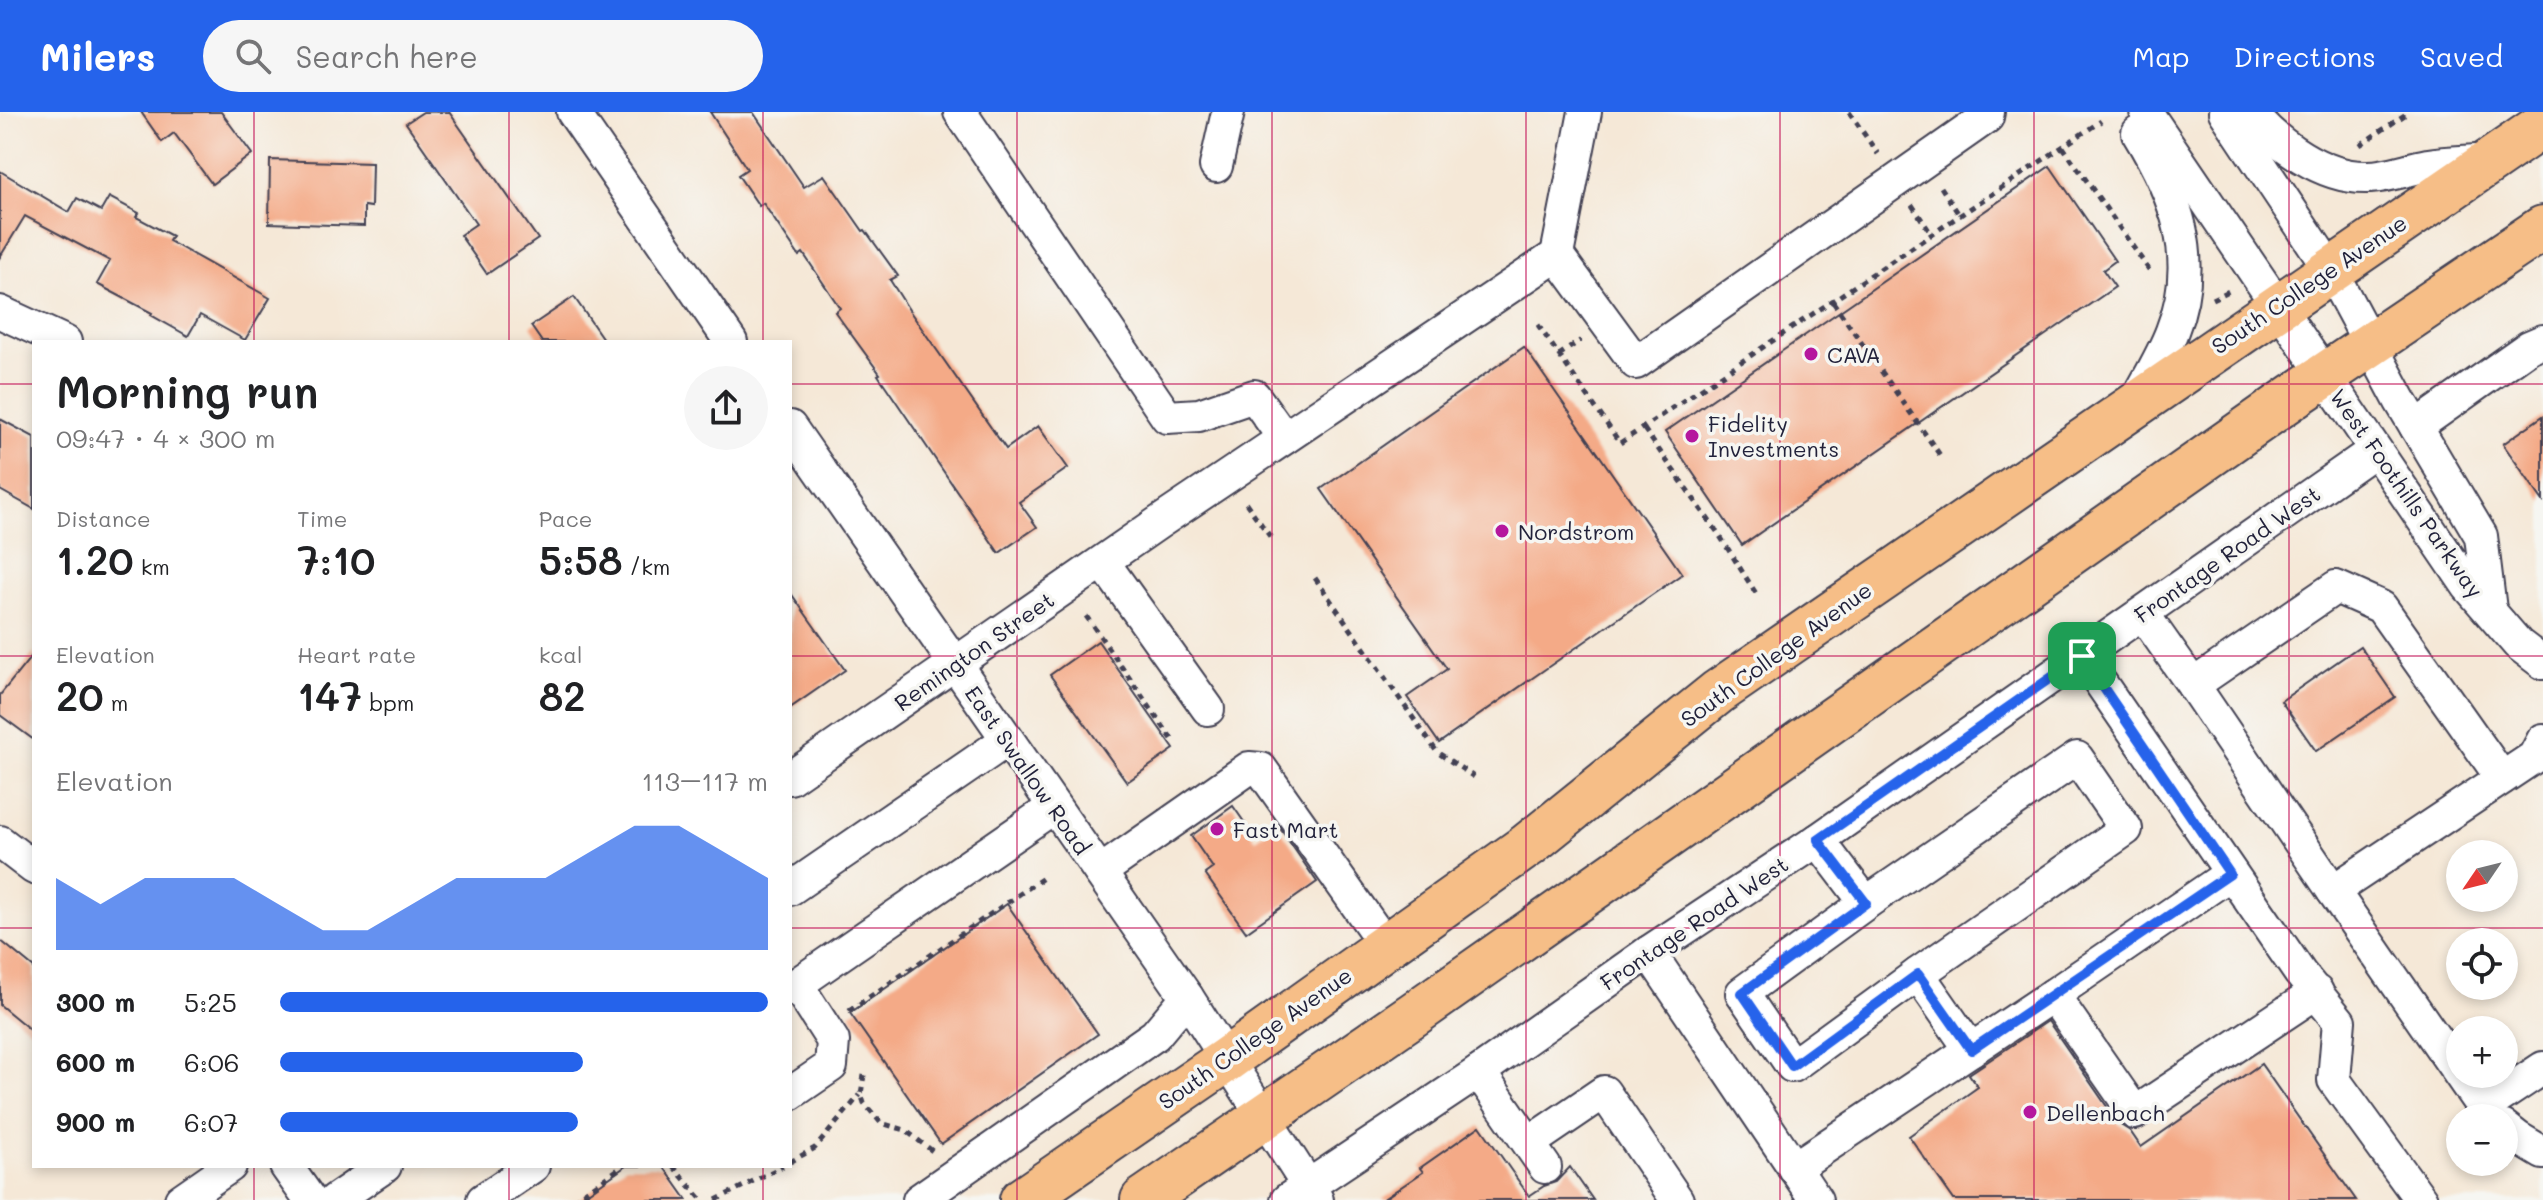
<!DOCTYPE html>
<meta charset="utf-8">
<style>
body{margin:0;font-family:Mali,sans-serif;background:#f6f6f6;color:#202124;height:100vh;display:flex;flex-direction:column;font-size:30px;white-space:nowrap}
*{box-sizing:border-box;margin:0}
p{font-size:26px;color:#757577}
.icon{flex:none;width:44px;height:44px;fill:none;stroke:currentColor;stroke-width:2;stroke-linecap:round;stroke-linejoin:round}
.map{position:relative;flex:1;overflow:hidden}
.details{position:absolute;left:32px;top:228px;width:760px;height:828px;display:flex;flex-direction:column;background:#fff;border-radius:0px;box-shadow:0 4px 12px #0003}
.details>*{flex:none}
.needle{width:52px;rotate:235deg}
.tools{position:absolute;left:2446px;top:728px;display:grid;gap:16px}
.tools a{display:grid;place-items:center;width:72px;height:72px;border-radius:50%;background:#fff;box-shadow:0 4px 12px #0003;font-size:40px}
.pin{position:absolute;display:grid;place-items:center;width:68px;height:68px;color:#fff;margin:-34px;border-radius:16px;box-shadow:0 4px 12px #0006}
.round{display:grid;place-items:center;flex:none;width:84px;height:84px;border-radius:42px;background:#f6f6f6}
.overview{display:flex;align-items:center;justify-content:space-between;height:136px;padding:0 24px}
h1{font-size:44px;font-weight:600;line-height:60px}
.stats{display:grid;grid-template-columns:repeat(3,1fr);gap:12px;height:136px;padding:8px 24px}
.stats div{display:grid;align-content:center}
.stats b{font-size:40px;font-weight:600}
.stats small{font-size:22px;font-weight:400}
.stats p{font-size:22px}
.chart{height:224px;padding:16px 24px}
.chart p{display:flex;justify-content:space-between}
.chart svg{width:100%;height:144px;margin-top:8px;fill:#2563eb;opacity:.7}
ul{padding:0 24px;list-style:none;font-size:26px}
li{display:grid;grid-template-columns:128px 96px 1fr;align-items:center;height:60px}
li i{height:20px;border-radius:10px;background:#2563eb}
header{display:flex;align-items:center;gap:48px;box-sizing:border-box;height:112px;padding:0 40px;background:#2563eb;color:#fff}
header strong{font-size:38px}
nav{display:flex;gap:44px;margin-inline-start:auto;font-size:28px}
.search{width:560px;height:72px;background:#f6f6f6;display:flex;align-items:center;gap:20px;box-sizing:border-box;padding:0 28px;border-radius:44px;color:#757577;font-size:30px}
.map>svg:first-child{display:block}
</style>
<header>
<strong>Milers</strong>
<div class="search"><svg class="icon" aria-label="search" viewBox="0 0 24 24"><circle cx="10" cy="10" r="6"/><path d="M15 15l6 6"/></svg>Search here</div>
<nav><a>Map</a><a>Directions</a><a>Saved</a></nav>
</header>
<div class="map">
<svg width="2543" height="1088" viewBox="0 0 2543 1088">
<rect width="100%" height="100%" fill="#f6f6f2"/>
<filter id="ink" filterUnits="userSpaceOnUse"><feTurbulence type="fractalNoise" baseFrequency=".0125" numOctaves="2"/><feDisplacementMap in="SourceGraphic" scale="16" xChannelSelector="R" yChannelSelector="G"/><feConvolveMatrix kernelMatrix="1 2 1 2 8 2 1 2 1" color-interpolation-filters="sRGB"/></filter>
<filter id="wash" filterUnits="userSpaceOnUse"><feTurbulence type="fractalNoise" baseFrequency=".006" numOctaves="4" result="noise"/><feDisplacementMap in="SourceGraphic" scale="32" xChannelSelector="R" yChannelSelector="G"/><feGaussianBlur stdDeviation="1.8" result="paint"/><feColorMatrix in="noise" values="0 0 0 0 0 0 0 0 0 0 0 0 0 0 0 0 0 1.4 0 .05"/><feComposite in="paint" operator="in"/></filter>
<g filter="url(#wash)">
<rect width="100%" height="100%" fill="#f5e8d7"/>
<g id="blocks">
<!-- building -->
<g fill="#f4aa87">
<path d="M141,0H221L252,42L212,72L174,21L162,30Z"/>
<path d="M423,0H449L538,127L487,162L460,123L476,112L406,11Z"/>
<path d="M710,0H753L804,75L824,63L863,119L865,118L898,164L890,168L911,201L1006,337L1038,314L1068,356L1019,390L1037,415L999,441L878,263L880,262L835,200L840,196L803,141L799,144L763,91L759,94L738,63L747,57Z"/>
<path d="M270,48L372,51L371,95L364,94V114L269,111Z"/>
<path d="M2050,54L2115,149L2103,158L2115,175L1742,433L1665,320Z"/>
<path d="M0,59L69,100L77,86L101,99L109,85L139,101L136,105L172,124L169,129L270,186L245,228L200,203L188,224L151,203L152,201L97,172L110,149L25,104L0,145Z"/>
<path d="M574,185L605,230H542L531,214Z"/>
<path d="M1524,235L1682,462L1439,631L1407,585L1447,557L1321,377Z"/>
<path d="M2543,304V389L2503,332Z"/>
<path d="M0,307L34,325V397L0,378Z"/>
<path d="M790,480L845,558L790,596Z"/>
<path d="M1098,529L1174,637L1127,670L1050,563Z"/>
<path d="M2360,534L2395,585L2316,639L2281,589Z"/>
<path d="M34,541V628L0,603V583Z"/>
<path d="M1233,694L1256,727L1277,712L1317,770L1246,820L1205,762L1213,756L1191,724Z"/>
<path d="M1007,792L1098,922L941,1032L850,901Z"/>
<path d="M0,828L34,856V921L0,893Z"/>
<path d="M2048,909L2119,1012L2130,1019L2141,1035L2261,952L2356,1088H1954L1909,1024L1978,975L1969,962Z"/>
<path d="M1480,1014L1529,1084L1544,1074L1556,1070L1570,1055L1593,1088H1382L1423,1060L1420,1056Z"/>
<path d="M626,1054H663L687,1088H578Z"/>
</g>
</g>
</g>
<g filter="url(#ink)">
<use href="#blocks" fill-opacity="0" stroke="#424052" stroke-width="2"/>
<g fill="none" stroke-linecap="round" stroke-linejoin="round">
<defs>
<g id="minor">
<path d="M573,0L731,230"/>
<path d="M960,0L1167,305L1199,303L1254,284L1284,326"/>
<path d="M2146,0L2468,474L2518,532L2543,551"/>
<path d="M2225,0L2330,157L2400,288L2481,424L2490,498"/>
<path d="M2250,0C2277,32 2322,66 2367,65C2388,65 2407,57 2428,53C2448,50 2470,50 2490,48"/>
<path d="M1216,54L1228,0"/>
<path d="M1557,143L1636,251L1987,5L1988,0"/>
<path d="M0,200L65,230"/>
<path d="M2136,290C2148,267 2163,243 2172,219C2201,147 2176,83 2138,21"/>
<path d="M790,315L1187,885L1317,1088"/>
<path d="M2416,315L2529,235L2543,229"/>
<path d="M1103,450L1208,597"/>
<path d="M2143,502L2193,573"/>
<path d="M2082,544L2300,861L2339,909L2334,968L2421,1088"/>
<path d="M2543,628L2534,645L2333,779L2483,996L2543,956"/>
<path d="M790,666L1158,411L1557,143L1585,0"/>
<path d="M1818,728L1866,791L1742,881L1792,954L1918,862L1971,938"/>
<path d="M0,730L34,756"/>
<path d="M1100,760L1249,656L1261,657L1386,834"/>
<path d="M790,777L1007,628"/>
<path d="M2333,779L2193,573L2336,475L2381,495L2502,666"/>
<path d="M1866,791L2077,646L2126,717L1918,862"/>
<path d="M1649,840L1816,1088"/>
<path d="M790,877L1054,695"/>
<path d="M2053,883L2230,762"/>
<path d="M1479,960L1545,1055"/>
<path d="M790,982L831,954L833,929L797,873"/>
<path d="M2504,1015L2518,1026L2543,1041"/>
<path d="M1529,1031L1604,980L1677,1088"/>
<path d="M286,1054L310,1088"/>
<path d="M1794,1056L2053,883L2135,1001L2317,880"/>
<path d="M181,1088L230,1054"/>
<path d="M335,1088L385,1054"/>
<path d="M483,1088L533,1054"/>
<path d="M919,1088L1155,923L1187,885"/>
<path d="M1287,1088L1479,960L1649,840L1818,728L2375,338"/>
</g>
<g id="highway">
<path d="M1022,1088L1226,948L1528,733L1718,580L2543,13"/>
<path d="M1143,1088L1414,902L2294,284L2543,116"/>
</g>
</defs>
<!-- minor casing -->
<use href="#minor" stroke="#424052" stroke-width="36"/>
<!-- highway casing -->
<use href="#highway" stroke="#424052" stroke-width="48"/>
<!-- path -->
<g stroke="#424052" stroke-width="5" stroke-dasharray="6 6" stroke-linecap="butt">
<path d="M1849,0L1878,42"/>
<path d="M2360,33L2409,0"/>
<path d="M2063,35L2152,162"/>
<path d="M1941,75L1960,104"/>
<path d="M1912,93L1932,123"/>
<path d="M2212,187L2229,179"/>
<path d="M1833,190L1942,346"/>
<path d="M1538,213L1620,331L2101,9"/>
<path d="M1559,243L1581,228"/>
<path d="M1644,317L1718,421L1757,483"/>
<path d="M1246,391L1274,430"/>
<path d="M1315,466L1437,640L1474,665"/>
<path d="M1086,504L1172,627"/>
<path d="M849,899L1046,764"/>
<path d="M864,963L861,982L864,991L881,1011L905,1018L935,1041"/>
<path d="M790,1050L815,1036L860,983"/>
<path d="M673,1054L702,1088"/>
<path d="M573,1088L623,1054"/>
<path d="M716,1088L783,1054"/>
</g>
<!-- minor -->
<use href="#minor" stroke="#fff" stroke-width="32"/>
<!-- highway -->
<use href="#highway" stroke="#f6be87" stroke-width="44"/>
</g>
</g>
<g fill="none" stroke-linecap="round" stroke-linejoin="round" filter="url(#ink)">
<defs>
<path id="route" d="M2082,544L2230,762L1971,938L1918,862L1792,954L1742,881L1866,791L1818,728Z"/>
</defs>
<!-- route casing -->
<use href="#route" stroke="#fff" stroke-width="16"/>
<!-- route -->
<use href="#route" stroke="#2563eb" stroke-width="10"/>
</g>
<!-- grid -->
<path fill="none" stroke="#c2185b" stroke-width="2" stroke-opacity="0.55" d="M254,0V230M509,0V230M763,0V230M1017,0V1088M1272,0V1088M1526,0V1088M1780,0V1088M2034,0V1088M2289,0V1088M0,272H34M790,272H2543M0,544H34M790,544H2543M0,816H34M790,816H2543M254,1054V1088M509,1054V1088M763,1054V1088"/>
<!-- markers -->
<g fill="#b5179e" stroke="#f6f6f2" stroke-width="3">
<circle cx="1811" cy="242" r="8"/>
<circle cx="1692" cy="324" r="8"/>
<circle cx="1502" cy="419" r="8"/>
<circle cx="1217" cy="717" r="8"/>
<circle cx="2030" cy="1000" r="8"/>
</g>
<g text-anchor="middle" dominant-baseline="central" stroke-width="7" stroke-linejoin="round" paint-order="stroke">
<!-- street labels -->
<g font-size="22" fill="#22223b" stroke="#f6f6f2">
<text transform="translate(2309 172) rotate(-34)">South College Avenue</text>
<text transform="translate(2407 381) rotate(55)">West Foothills Parkway</text>
<text transform="translate(2227 442) rotate(-35)">Frontage Road West</text>
<text transform="translate(974 539) rotate(-35)">Remington Street</text>
<text transform="translate(1776 542) rotate(-36)">South College Avenue</text>
<text transform="translate(1028 658) rotate(55)">East Swallow Road</text>
<text transform="translate(1694 811) rotate(-34)">Frontage Road West</text>
<text transform="translate(1255 926) rotate(-35)">South College Avenue</text>
</g>
<!-- poi labels -->
<g font-size="22" fill="#22223b" stroke="#f6f6f2" text-anchor="start">
<text x="1827" y="242">CAVA</text>
<text x="1708" y="311">Fidelity<tspan x="1708" dy="25">Investments</tspan></text>
<text x="1518" y="419">Nordstrom</text>
<text x="1233" y="717">Fast Mart</text>
<text x="2046" y="1000">Dellenbach</text>
</g>
</g>
</svg>
<div class="tools">
<a><svg class="needle" viewBox="-14 -14 28 28"><path d="M0-13l5 13h-10z" fill="#e53935"/><path d="M0 13l5-13h-10z" fill="#757577"/></svg></a>
<a><svg class="icon" aria-label="locate" viewBox="0 0 24 24"><circle cx="12" cy="12" r="6"/><path d="M12 2v4M12 18v4M2 12h4M18 12h4"/></svg></a>
<a>+</a>
<a>−</a>
</div>
<div class="pin" style="left:2082px;top:544px;background:#1e9e55"><svg class="icon" aria-label="arrive" viewBox="0 0 24 24"><path d="M6 21V4h12l-3 4 3 4H6"/></svg></div>
<section class="details">
<div class="overview"><div><h1>Morning run</h1><p>09:47 · 4 × 300 m</p></div><a class="round"><svg class="icon" aria-label="share" viewBox="0 0 24 24"><path d="M12 15V3M7 8l5-5 5 5M5 13v7h14v-7"/></svg></a></div>
<div class="stats">
<div><p>Distance</p><b>1.20<small> km</small></b></div>
<div><p>Time</p><b>7:10</b></div>
<div><p>Pace</p><b>5:58<small> /km</small></b></div>
</div>
<div class="stats">
<div><p>Elevation</p><b>20<small> m</small></b></div>
<div><p>Heart rate</p><b>147<small> bpm</small></b></div>
<div><p>kcal</p><b>82</b></div>
</div>
<div class="chart"><p><span>Elevation</span>113–117 m</p>
<svg viewBox="0 0 160 44" preserveAspectRatio="none"><path d="M0 44V22L10 30L20 22L30 22L40 22L50 30L60 38L70 38L80 30L90 22L100 22L110 22L120 14L130 6L140 6L150 14L160 22V44z"/></svg>
</div>
<ul>
<li><b>300 m</b>5:25<i style="width:100%"></i></li>
<li><b>600 m</b>6:06<i style="width:62%"></i></li>
<li><b>900 m</b>6:07<i style="width:61%"></i></li>
</ul>
</section>
</div>
